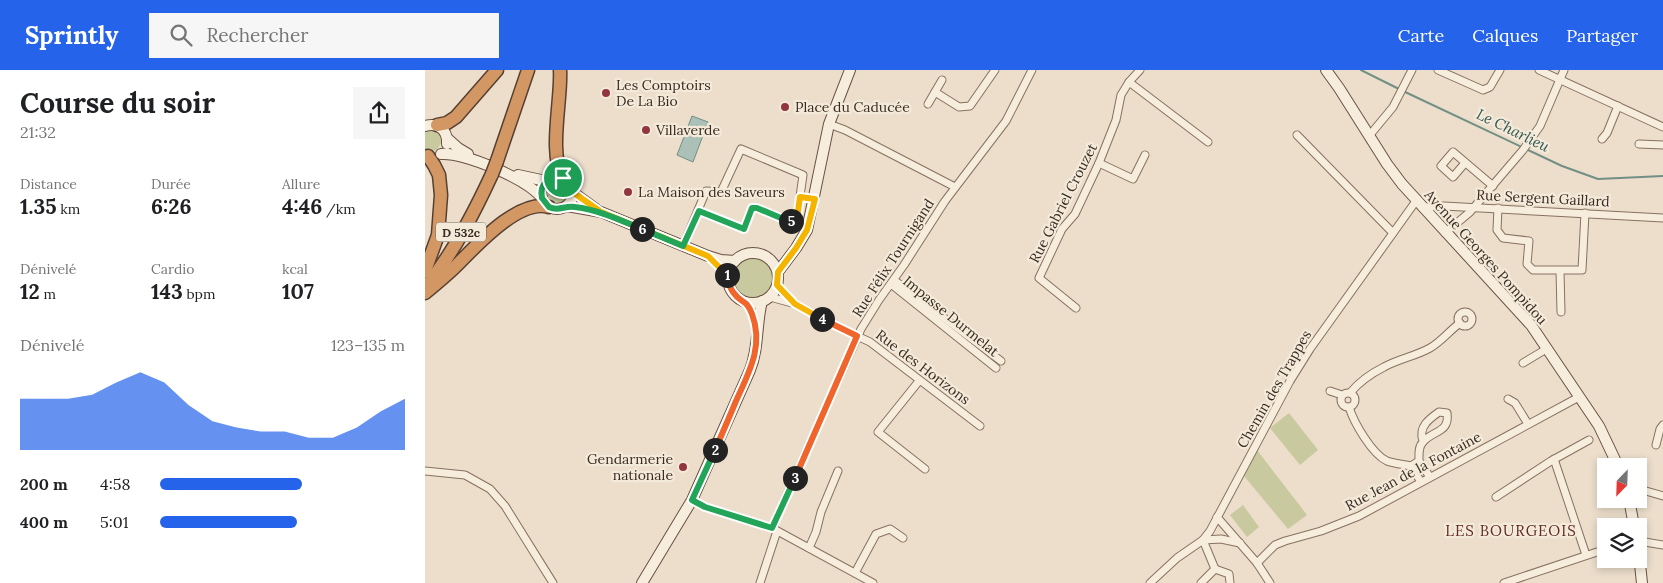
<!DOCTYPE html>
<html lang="fr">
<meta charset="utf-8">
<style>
body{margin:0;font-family:Lora,serif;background:#f6f6f6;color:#202124;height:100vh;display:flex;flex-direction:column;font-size:19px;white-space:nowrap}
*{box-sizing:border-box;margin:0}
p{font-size:16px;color:#757577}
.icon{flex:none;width:28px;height:28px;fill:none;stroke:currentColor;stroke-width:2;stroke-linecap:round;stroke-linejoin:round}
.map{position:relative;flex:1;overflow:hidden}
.drawer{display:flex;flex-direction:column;background:#fff;width:425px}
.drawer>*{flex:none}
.needle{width:32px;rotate:203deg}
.fabs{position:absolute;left:1172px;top:388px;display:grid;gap:10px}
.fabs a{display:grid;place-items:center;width:50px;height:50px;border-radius:0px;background:#fff;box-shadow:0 2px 8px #0003;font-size:25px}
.pin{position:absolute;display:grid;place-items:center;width:42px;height:42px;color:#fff;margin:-21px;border:2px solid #fff;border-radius:50%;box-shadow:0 1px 5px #0007}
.km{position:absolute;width:25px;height:25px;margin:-12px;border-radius:50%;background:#222;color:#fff;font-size:14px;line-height:25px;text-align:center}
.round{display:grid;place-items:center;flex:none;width:52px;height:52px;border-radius:0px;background:#f6f6f6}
.head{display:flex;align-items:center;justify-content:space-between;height:85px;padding:0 20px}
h1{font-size:28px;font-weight:700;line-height:38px}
.figures{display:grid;grid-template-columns:repeat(3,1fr);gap:8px;height:85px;padding:5px 20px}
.figures div{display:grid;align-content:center}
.figures b{font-size:21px;font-weight:700}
.figures small{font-size:14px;font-weight:400}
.figures p{font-size:14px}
.chart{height:140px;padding:10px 20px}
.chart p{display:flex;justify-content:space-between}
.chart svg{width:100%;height:90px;margin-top:5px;fill:#2563eb;opacity:.7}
ul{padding:0 20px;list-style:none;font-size:16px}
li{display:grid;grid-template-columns:80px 60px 1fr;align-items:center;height:38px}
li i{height:12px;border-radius:6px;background:#2563eb}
header{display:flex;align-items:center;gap:30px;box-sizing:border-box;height:70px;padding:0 25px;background:#2563eb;color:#fff}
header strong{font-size:24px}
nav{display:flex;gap:28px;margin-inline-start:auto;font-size:18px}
.search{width:350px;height:45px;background:#f6f6f6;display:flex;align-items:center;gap:12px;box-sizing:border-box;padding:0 18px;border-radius:0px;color:#757577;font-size:19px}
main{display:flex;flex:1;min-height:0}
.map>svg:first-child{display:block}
</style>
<header>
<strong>Sprintly</strong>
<div class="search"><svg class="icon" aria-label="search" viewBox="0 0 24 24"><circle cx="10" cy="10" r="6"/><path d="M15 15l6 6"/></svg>Rechercher</div>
<nav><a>Carte</a><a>Calques</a><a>Partager</a></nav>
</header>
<main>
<section class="drawer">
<div class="head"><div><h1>Course du soir</h1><p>21:32</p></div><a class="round"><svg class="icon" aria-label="share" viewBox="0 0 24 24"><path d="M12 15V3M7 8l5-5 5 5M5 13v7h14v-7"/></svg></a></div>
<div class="figures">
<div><p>Distance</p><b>1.35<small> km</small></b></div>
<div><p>Durée</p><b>6:26</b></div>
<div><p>Allure</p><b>4:46<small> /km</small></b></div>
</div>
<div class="figures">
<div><p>Dénivelé</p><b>12<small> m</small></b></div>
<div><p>Cardio</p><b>143<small> bpm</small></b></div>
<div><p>kcal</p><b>107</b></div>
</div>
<div class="chart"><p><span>Dénivelé</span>123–135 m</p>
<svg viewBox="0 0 160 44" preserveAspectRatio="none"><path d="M0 44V19L10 19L20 19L30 17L40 11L50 6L60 11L70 22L80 30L90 33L100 35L110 35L120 38L130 38L140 33L150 25L160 19V44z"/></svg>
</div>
<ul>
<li><b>200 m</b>4:58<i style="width:58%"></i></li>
<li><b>400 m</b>5:01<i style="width:56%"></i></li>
</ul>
</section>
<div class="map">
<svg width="1238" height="513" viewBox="0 0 1238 513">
<rect width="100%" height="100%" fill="#ecdecb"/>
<!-- green -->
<g fill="#c9c99f">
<path d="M5,60L15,64L17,71L12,80L6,82L0,80V62Z"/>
<circle cx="132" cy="124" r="11"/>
<circle cx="328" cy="208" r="21"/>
<path d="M864,343L893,380L875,395L845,358Z"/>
<path d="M832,380L882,445L863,459L819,406Z"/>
<path d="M818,435L834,457L822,467L805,445Z"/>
</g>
<!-- water -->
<path fill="#abc1b8" stroke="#718f85" d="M267,46L283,52L268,92L252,85Z"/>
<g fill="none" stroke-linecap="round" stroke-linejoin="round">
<!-- stream -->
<g stroke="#718f85" stroke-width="2">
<path d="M936,0L974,19"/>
<path d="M978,21L1137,96L1173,109L1238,106"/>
</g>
<defs>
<g id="street">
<path d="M1013,0L1058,20L1065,17L1075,0"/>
<path d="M1114,0L1238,57"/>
<path d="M704,12L783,72"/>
<path d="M510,22L534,37L545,36L570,0"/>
<path d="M503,34L517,10"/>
<path d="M404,54L420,60L530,117"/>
<path d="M872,65L968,163"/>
<path d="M944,66L968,37L987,0"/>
<path d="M1177,69L1182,63L1193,36"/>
<path d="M1214,74L1238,75"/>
<path d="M674,93L708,109L720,85"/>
<path d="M1040,93L1028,107L1016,96L1028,82L1068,116"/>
<path d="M1073,138L1072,160L1078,168L1104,171L1102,194L1108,200H1157L1160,143"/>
<path d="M998,139L1001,137L1019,136L1238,148"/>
<path d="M1020,163L1045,142L1098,80L1115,56L1139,0"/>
<path d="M258,176L281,121L296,122L316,79L378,105L372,148L368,151H363L332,138H327L319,159L273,141"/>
<path d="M1135,201L1136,242"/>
<path d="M469,210L576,291"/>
<path d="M466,214L571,298"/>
<path d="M352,215L370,234L421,261L445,272L555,356"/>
<path d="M345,227L367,233"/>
<path d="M651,238L614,208L637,159L650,144L674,93L691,50L696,25L704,12L715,0"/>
<circle cx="1040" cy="249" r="7"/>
<path d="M1098,293L1123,278"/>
<path d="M494,311L453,362L500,399"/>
<path d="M905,321L917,325"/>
<circle cx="923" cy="330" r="7"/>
<path d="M925,323C934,312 947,303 959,297C973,289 991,286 1005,278C1017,271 1024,261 1035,253"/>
<path d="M1083,329L1090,333L1103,354"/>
<path d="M924,337C929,353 947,384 962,391C970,394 978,394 986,396"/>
<path d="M1231,375L1235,359L1238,355"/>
<path d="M1129,389L1161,485"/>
<path d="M994,391C994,384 993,377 998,372C1008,360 1025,363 1022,343L1014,342C1004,349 993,357 998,371"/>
<path d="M0,401L40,405L65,419L80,436L128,513"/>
<path d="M996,412L986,396L994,391L1005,407"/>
<path d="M1214,419L1238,426"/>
<path d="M1071,427L1126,391L1164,370"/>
<path d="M267,430L280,437L347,458L448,513"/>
<path d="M792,447L832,493L845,513"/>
<path d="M347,458L436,259L454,230L479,195L520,131L581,51L607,0"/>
<path d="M1214,471L1238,475"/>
<path d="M384,478L391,462L396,442L413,401"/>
<path d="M832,493L850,475L860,471L896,461L934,446L1154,327"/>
<path d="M790,499L778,470L796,469L815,473"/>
<path d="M790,499L804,504L805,513"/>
<path d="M430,503L451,464L465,459L478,468"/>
<path d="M335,513L352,461"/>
<path d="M725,513L752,488L778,470L785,461L865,311L885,279L991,131"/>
<path d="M776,513L790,499"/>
<path d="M1079,513L1181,479"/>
</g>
<g id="secondary">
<path d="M901,0L914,18L962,94L977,114L1106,255L1174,356L1193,396"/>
<path d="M0,56C13,52 23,60 22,74"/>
<path d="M23,69L33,78L43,84"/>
<path d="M16,84C39,82 102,109 117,128"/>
<path d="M93,105L121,111"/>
<circle cx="132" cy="123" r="16"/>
<path d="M149,123L171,139"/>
<path d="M142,136L176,142L283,186L296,190L310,191"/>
<circle cx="328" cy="208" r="25"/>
<path d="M353,202L371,178L382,160L404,54L425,0"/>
<path d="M1204,429L1209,456"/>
<path d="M1214,485L1217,513"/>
<path d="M217,513L267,430L325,300C334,278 331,254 337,231"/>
</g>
<g id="highway">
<path d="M135,0C137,28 123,84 138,108"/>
<path d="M12,55L22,53L31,47L72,0"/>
<path d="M72,91L103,0"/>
<path d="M0,201L13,165L16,125L14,105L9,95L3,86"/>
<path d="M2,215C29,182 49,143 67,104"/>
<path d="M0,223C11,214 22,205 32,195C51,176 94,128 124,137"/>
</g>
</defs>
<!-- street casing -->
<use href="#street" stroke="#877160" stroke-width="9"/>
<!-- secondary casing -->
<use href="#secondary" stroke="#695243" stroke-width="12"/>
<!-- highway casing -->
<use href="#highway" stroke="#564033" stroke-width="15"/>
<!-- street -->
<use href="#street" stroke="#f7eddd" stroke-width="7"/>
<!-- secondary -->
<use href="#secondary" stroke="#f7eddd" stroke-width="10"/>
<!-- highway -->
<use href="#highway" stroke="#d39764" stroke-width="12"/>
<defs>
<path id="highway-bridge" d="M67,104L72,91"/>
</defs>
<!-- highway-bridge casing -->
<use href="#highway-bridge" stroke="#564033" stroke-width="15" stroke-linecap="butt"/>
<!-- highway-bridge -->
<use href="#highway-bridge" stroke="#d39764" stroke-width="12"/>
</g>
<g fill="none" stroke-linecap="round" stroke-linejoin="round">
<defs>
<path id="split-1" d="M138,108L147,115L149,123L176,142L283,186L302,205"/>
<path id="split-2" d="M290,380C297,364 304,348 311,331C324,302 339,276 327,244C321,228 316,234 308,222C304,217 304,211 302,205"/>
<path id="split-3" d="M290,380L267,430L280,437L347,458L370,408"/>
<path id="split-4" d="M370,408L432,266L397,249"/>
<path id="split-5" d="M366,151L372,148L375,127L390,129L382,160L371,178L353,202L352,215L370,234L397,249"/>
<path id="split-6" d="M217,159L258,176L274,141L319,159L327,138H332L363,151H366"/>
<path id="split-7" d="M138,108C124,105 114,114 117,128L124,137C134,142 140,135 150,137C174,140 195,150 217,159"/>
</defs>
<!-- split-1 casing -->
<use href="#split-1" stroke="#fff" stroke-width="10"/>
<!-- split-2 casing -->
<use href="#split-2" stroke="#fff" stroke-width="10"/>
<!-- split-3 casing -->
<use href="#split-3" stroke="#fff" stroke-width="10"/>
<!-- split-4 casing -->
<use href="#split-4" stroke="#fff" stroke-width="10"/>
<!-- split-5 casing -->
<use href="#split-5" stroke="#fff" stroke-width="10"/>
<!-- split-6 casing -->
<use href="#split-6" stroke="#fff" stroke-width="10"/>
<!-- split-7 casing -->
<use href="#split-7" stroke="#fff" stroke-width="10"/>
<!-- split-1 -->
<use href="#split-1" stroke="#f5b400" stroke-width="6"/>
<!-- split-2 -->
<use href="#split-2" stroke="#f0652b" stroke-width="6"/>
<!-- split-3 -->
<use href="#split-3" stroke="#22a559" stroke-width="6"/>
<!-- split-4 -->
<use href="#split-4" stroke="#f0652b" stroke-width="6"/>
<!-- split-5 -->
<use href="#split-5" stroke="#f5b400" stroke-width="6"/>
<!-- split-6 -->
<use href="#split-6" stroke="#22a559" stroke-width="6"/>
<!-- split-7 -->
<use href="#split-7" stroke="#22a559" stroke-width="6"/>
</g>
<!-- markers -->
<g fill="#92353f" stroke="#f4eada" stroke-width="2">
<circle cx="181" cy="23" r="5"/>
<circle cx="360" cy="37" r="5"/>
<circle cx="221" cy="60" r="5"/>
<circle cx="203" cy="122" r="5"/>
<circle cx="258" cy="397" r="5"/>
</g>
<g text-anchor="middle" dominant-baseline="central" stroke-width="4.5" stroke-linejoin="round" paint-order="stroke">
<!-- shield labels -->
<rect fill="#f4eada" stroke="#716459" stroke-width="1" x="11" y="152.5" width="50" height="19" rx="4"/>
<g font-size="12" font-weight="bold" fill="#392b22">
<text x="36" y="162">D 532c</text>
</g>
<!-- poi labels -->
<g font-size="14" fill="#392b22" stroke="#f4eada" text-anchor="start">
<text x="191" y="15">Les Comptoirs<tspan x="191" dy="16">De La Bio</tspan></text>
<text x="370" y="37">Place du Caducée</text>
<text x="231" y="60">Villaverde</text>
<text x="213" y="122">La Maison des Saveurs</text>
<text x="248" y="389" text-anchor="end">Gendarmerie<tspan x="248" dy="16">nationale</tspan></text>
</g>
<!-- street labels -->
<g font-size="14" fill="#392b22" stroke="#f4eada">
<text transform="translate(1118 128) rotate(3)">Rue Sergent Gaillard</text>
<text transform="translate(638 133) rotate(-63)">Rue Gabriel Crouzet</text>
<text transform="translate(1061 187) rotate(48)">Avenue Georges Pompidou</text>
<text transform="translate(468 188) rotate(-57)">Rue Félix Tournigand</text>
<text transform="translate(526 246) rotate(39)">Impasse Durmelat</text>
<text transform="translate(498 297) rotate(37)">Rue des Horizons</text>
<text transform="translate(849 319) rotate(-60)">Chemin des Trappes</text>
<text transform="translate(988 401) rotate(-28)">Rue Jean de la Fontaine</text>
</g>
<!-- water labels -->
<g font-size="15" font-style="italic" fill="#335751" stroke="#f4eada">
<text transform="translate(1088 60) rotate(26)">Le Charlieu</text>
</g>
<!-- neighbourhood labels -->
<g font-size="15" letter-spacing="1" fill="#622c25" stroke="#f4eada">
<text x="1086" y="460">LES BOURGEOIS</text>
</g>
</g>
</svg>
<div class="fabs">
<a><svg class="needle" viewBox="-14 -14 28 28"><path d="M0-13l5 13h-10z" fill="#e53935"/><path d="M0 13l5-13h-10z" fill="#757577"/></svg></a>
<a><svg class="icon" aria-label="layers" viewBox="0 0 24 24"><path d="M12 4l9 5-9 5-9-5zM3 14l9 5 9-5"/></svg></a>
</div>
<div class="pin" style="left:138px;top:108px;background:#1e9e55"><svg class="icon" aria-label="arrive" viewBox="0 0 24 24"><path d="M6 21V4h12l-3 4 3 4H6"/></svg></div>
<b class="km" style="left:302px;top:205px">1</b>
<b class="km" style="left:290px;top:380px">2</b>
<b class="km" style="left:370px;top:408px">3</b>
<b class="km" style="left:397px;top:249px">4</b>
<b class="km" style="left:366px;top:151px">5</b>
<b class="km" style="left:217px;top:159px">6</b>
</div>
</main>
